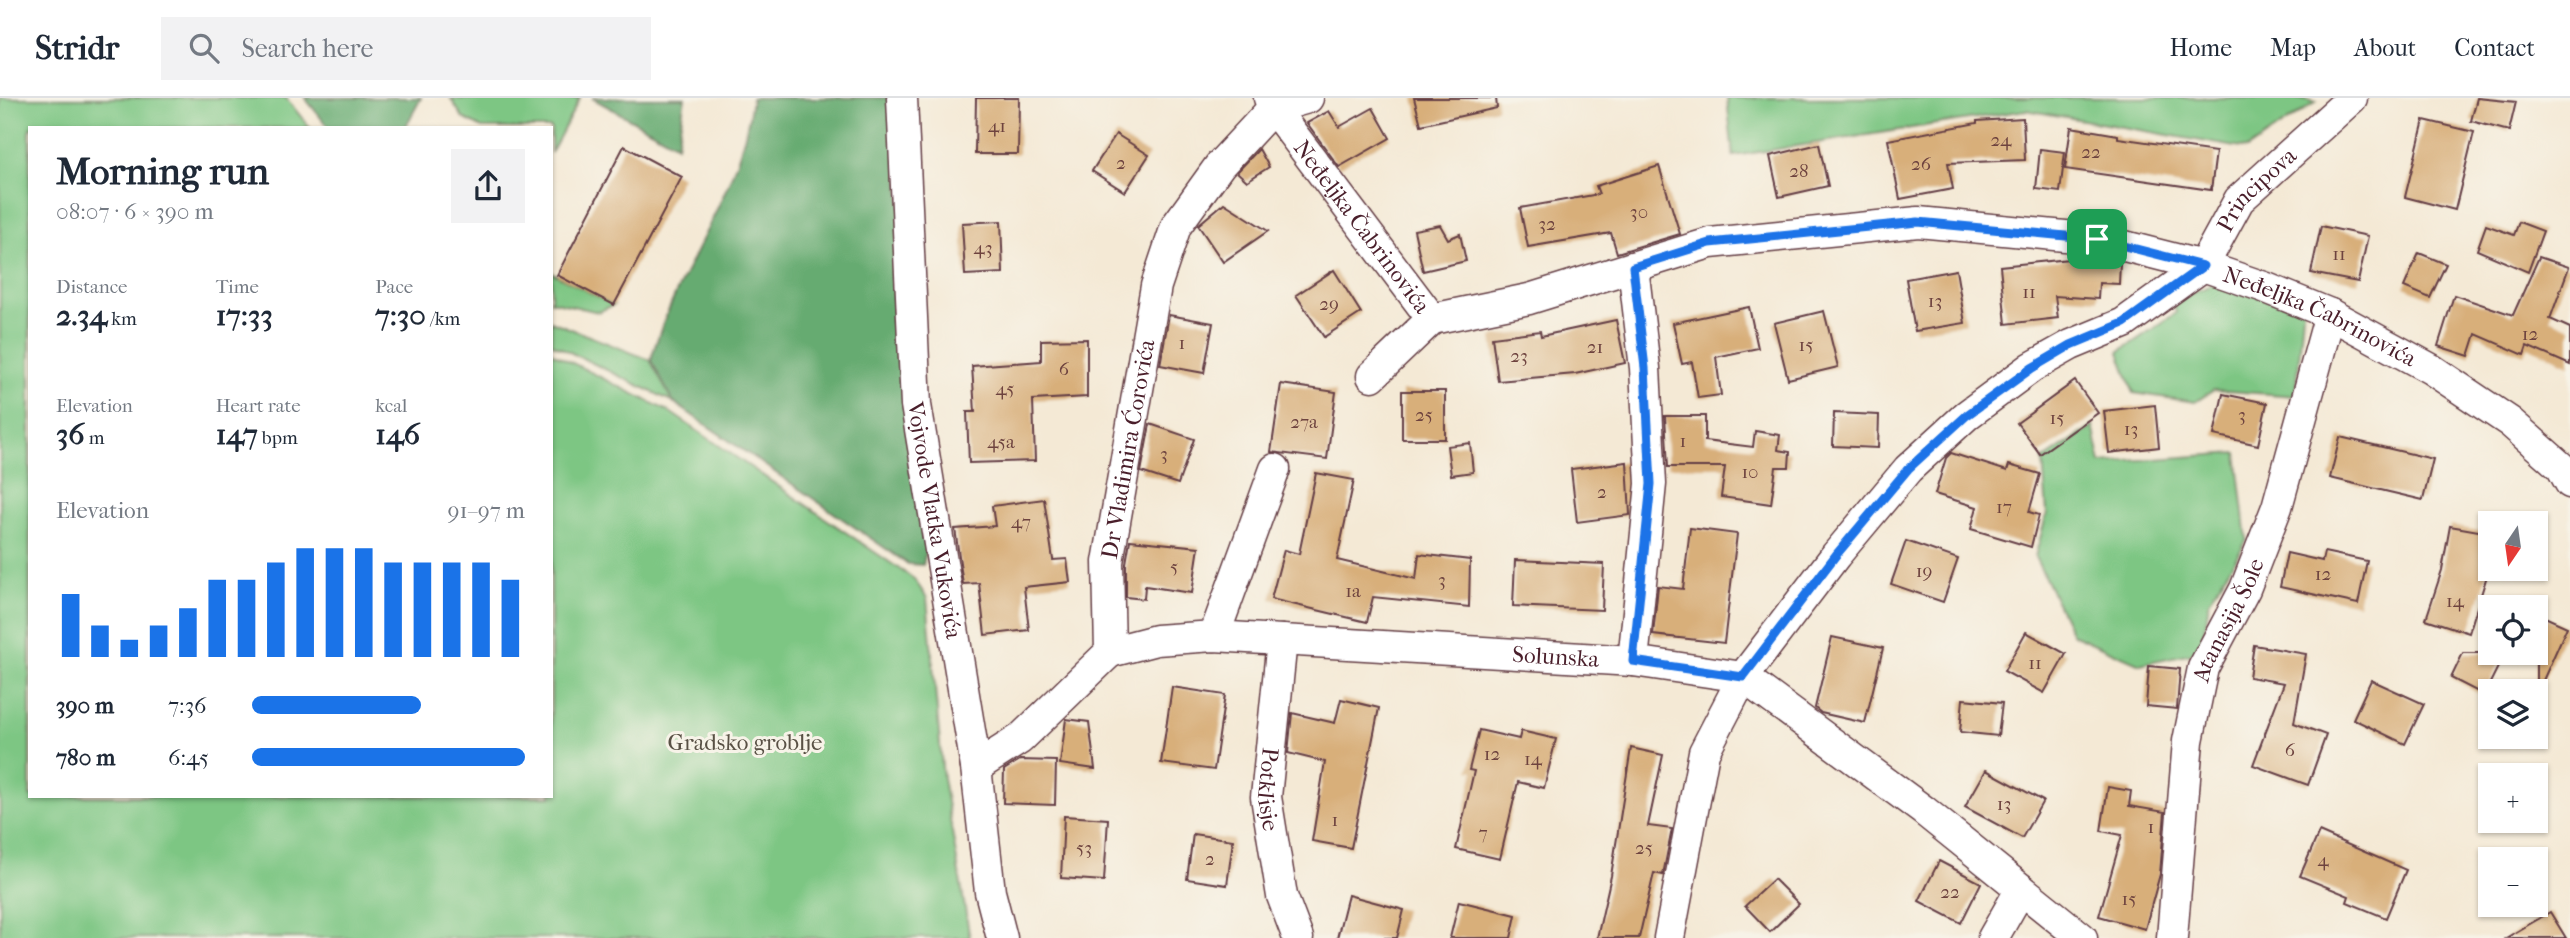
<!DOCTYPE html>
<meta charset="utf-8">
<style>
body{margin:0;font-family:"IM FELL French Canon",serif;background:#f2f2f3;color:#1f2937;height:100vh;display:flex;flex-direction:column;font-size:26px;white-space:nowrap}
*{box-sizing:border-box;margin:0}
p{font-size:23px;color:#747a83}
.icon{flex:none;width:38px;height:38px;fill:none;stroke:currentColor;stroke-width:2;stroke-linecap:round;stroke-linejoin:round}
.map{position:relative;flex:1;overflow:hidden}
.details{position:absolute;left:28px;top:28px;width:525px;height:672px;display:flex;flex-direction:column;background:#fff;border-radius:0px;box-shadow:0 2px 5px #0004}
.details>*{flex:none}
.needle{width:46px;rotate:193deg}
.buttons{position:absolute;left:2478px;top:413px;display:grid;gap:14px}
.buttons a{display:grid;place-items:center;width:70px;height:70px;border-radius:0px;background:#fff;box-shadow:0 2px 5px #0004;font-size:35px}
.pin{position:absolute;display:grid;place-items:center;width:60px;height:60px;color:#fff;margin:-30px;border-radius:14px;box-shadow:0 4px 10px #0006}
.round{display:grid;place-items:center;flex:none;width:74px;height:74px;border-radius:0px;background:#f2f2f3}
.head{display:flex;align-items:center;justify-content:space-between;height:119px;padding:0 28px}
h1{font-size:38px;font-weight:700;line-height:52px}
.metrics{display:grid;grid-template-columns:repeat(3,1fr);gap:10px;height:119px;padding:7px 28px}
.metrics div{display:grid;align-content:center}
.metrics b{font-size:30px;font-weight:700}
.metrics small{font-size:19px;font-weight:400}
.metrics p{font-size:19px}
.chart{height:196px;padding:14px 28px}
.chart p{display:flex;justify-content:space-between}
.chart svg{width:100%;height:126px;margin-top:7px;stroke:#1a73e8;stroke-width:6}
ul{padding:0 28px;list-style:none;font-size:23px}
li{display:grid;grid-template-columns:112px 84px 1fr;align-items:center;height:52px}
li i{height:18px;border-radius:9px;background:#1a73e8}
header{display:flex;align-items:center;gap:42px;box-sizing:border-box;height:98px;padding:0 35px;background:#fff;border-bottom:2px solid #e0e1e3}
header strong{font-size:33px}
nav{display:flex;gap:38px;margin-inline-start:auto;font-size:24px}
.search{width:490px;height:63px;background:#f2f2f3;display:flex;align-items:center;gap:18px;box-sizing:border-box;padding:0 24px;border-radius:0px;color:#747a83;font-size:26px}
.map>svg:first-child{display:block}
</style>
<header>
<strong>Stridr</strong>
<div class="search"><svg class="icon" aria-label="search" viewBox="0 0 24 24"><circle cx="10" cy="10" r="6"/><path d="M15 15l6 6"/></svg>Search here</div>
<nav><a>Home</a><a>Map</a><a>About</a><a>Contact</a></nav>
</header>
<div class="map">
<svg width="2570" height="840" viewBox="0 0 2570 840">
<rect width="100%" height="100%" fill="#f7f3e8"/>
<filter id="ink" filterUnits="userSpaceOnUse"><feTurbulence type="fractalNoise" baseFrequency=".0143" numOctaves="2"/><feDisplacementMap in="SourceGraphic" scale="14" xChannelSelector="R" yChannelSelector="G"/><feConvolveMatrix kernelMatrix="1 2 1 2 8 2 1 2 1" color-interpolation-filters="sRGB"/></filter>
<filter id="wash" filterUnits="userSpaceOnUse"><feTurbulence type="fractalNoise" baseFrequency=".00686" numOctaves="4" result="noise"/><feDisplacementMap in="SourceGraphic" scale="28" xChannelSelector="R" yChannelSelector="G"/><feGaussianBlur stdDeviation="1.57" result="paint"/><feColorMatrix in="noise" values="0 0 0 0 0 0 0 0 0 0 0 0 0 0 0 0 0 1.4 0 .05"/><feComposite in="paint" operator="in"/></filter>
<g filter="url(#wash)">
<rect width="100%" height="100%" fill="#f4e9d5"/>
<!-- green -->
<g fill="#7dc683" stroke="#647257" stroke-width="2">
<path d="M0,0H286L310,30H30V698H551V254L670,314L914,481L927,500L943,680L970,840H0Z"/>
<path d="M580,0L551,55V30H482L463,20L451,1Z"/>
<path d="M1727,0H2299L2316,4L2247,51L2026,12L1733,58Z"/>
<path d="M551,174L614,207L598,214L551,203Z"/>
<path d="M2231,179L2304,203L2296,298L2214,292L2195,304L2134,295L2119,254L2176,215L2173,203Z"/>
<path d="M551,223L650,262L673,304L551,245Z"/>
<path d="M2093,328L2101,365L2237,355L2247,442L2209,503L2202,553L2140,566L2072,536L2035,459L2047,415L2043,362Z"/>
</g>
<!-- forest -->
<g fill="#66ab71" stroke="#58654e" stroke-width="2">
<path d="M305,0H421L405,30H329Z"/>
<path d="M592,0H685L677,47Z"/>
<path d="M752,0H893L927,448L923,467L908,466L673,304L651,262C675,172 741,96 752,0Z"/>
</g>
<g id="blocks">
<!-- building -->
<g fill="#d8af7a">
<path d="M976,0H1019L1018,56H975Z"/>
<path d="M1414,0H1496L1497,10L1421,27Z"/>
<path d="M2477,0L2516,4L2509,33L2471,23Z"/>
<path d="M1373,10L1390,40L1339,69L1307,25L1329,13L1339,29Z"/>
<path d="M2023,20L2025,62L1948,65L1953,91L1900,101L1888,42L1977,25V23Z"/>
<path d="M2424,22L2474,34L2455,112L2405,99Z"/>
<path d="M2071,29L2118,37V40L2216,54L2211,92L2065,71Z"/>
<path d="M1116,36L1149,57L1125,94L1092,73Z"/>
<path d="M1819,46L1828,88L1779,99L1770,58Z"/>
<path d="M624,48L682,79L614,207L557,177Z"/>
<path d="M1259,51L1269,69L1247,83L1237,74Z"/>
<path d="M2040,51L2065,54L2060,94L2036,91Z"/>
<path d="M1659,68L1680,136L1617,155L1611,135L1528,149L1520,110L1599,96L1596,88Z"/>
<path d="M1224,105L1268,133L1223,164L1198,127Z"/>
<path d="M1001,123L1003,175L965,177L962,125Z"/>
<path d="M2519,124L2543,133L2528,174L2477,152L2486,127L2514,137Z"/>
<path d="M1440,127L1448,141L1460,136L1466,163L1423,173L1414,132Z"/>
<path d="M2321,128L2368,138L2358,184L2311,175Z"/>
<path d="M2419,155L2446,166L2430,200L2404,189Z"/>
<path d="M2069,156L2120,165L2119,186L2099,185L2098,201L2055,198L2058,220L2006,226L2000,168L2069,161Z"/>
<path d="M2539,159L2569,169L2550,221L2570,230V267L2527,248L2524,257L2476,236L2469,258L2438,248L2454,197L2513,217Z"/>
<path d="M1334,172L1361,215L1324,239L1296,197Z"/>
<path d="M1956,172L1965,225L1915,233L1906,181Z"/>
<path d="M1749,209L1758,250L1716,259L1721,297L1698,300L1692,264L1682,266L1673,225Z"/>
<path d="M1824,213L1838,269L1788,281L1774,225Z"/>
<path d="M1169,217L1213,225L1204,275L1160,267Z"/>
<path d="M1616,222L1625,265L1575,276L1498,283L1492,239L1540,233L1541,238Z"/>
<path d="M1087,241V299L1033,302L1035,363L969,365L967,314H975L972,268L1041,263V242Z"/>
<path d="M2075,283L2098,315L2040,356L2017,325Z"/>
<path d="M1281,286L1336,294L1327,361L1271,354Z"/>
<rect x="1402" y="293" width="43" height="48"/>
<path d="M2223,296L2267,305L2258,347L2214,337Z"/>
<path d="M2155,307L2159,349L2109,355L2104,313Z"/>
<path d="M1834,315L1879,317L1878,350L1833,348Z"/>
<path d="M1665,318H1705V343L1753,349L1755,333L1780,337L1778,352L1790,354L1789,369H1776L1771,406L1721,399L1725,369H1668Z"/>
<path d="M1150,326L1194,341L1178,386L1141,374Z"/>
<path d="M2340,339L2433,361L2423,402L2330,380Z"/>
<path d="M1470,345L1473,374L1451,377L1447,348Z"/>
<path d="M1951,355L2007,373L2009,367L2040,376L2029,414L2039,417L2031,449L1971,431L1977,409L1935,396L1946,360Z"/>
<path d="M1627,364L1630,417L1577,424L1571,371Z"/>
<path d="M1316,375L1354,382L1337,462L1416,481L1419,456L1470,462L1469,509L1373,499L1367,524L1271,501L1284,452L1299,456Z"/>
<path d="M1044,401L1053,462L1067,461L1070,484L1024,489L1029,532L985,537L979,485L963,486L955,431L995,428L992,408Z"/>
<path d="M2450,428L2490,435V468L2469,535L2426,521L2442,472Z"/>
<path d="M1690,430L1737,436L1724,545L1653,537L1658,488L1683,491Z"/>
<path d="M1130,442L1199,449L1192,495L1145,488L1144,501L1126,499V465Z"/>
<path d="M1906,443L1958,461L1943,504L1891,486Z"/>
<path d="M2324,454L2367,463L2358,506L2280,489L2287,455L2322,463Z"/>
<path d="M1515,462L1604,466L1602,512L1513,508Z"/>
<path d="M2536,515L2567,529L2536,598Z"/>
<path d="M2026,534L2066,556L2044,595L2004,573Z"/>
<path d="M1832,539L1883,550L1865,625L1821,615L1815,610Z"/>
<path d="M2254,547L2306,556L2294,625L2326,637L2308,687L2253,667L2284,585L2249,579Z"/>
<path d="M2463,555H2505L2484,597L2451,580Z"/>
<path d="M2149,568L2180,571L2177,611L2146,608Z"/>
<path d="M2371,582L2424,606L2405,646L2353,621Z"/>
<path d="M1172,589L1225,597L1214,672L1161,665Z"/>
<path d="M1341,601L1379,610L1351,750L1312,743L1325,664L1288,655L1292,615L1335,625Z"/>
<path d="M1963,601L2002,605L1998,638L1960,634Z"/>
<path d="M1066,621L1089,624L1095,671L1060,666Z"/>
<path d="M1479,632L1519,641L1521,633L1556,641L1544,690L1518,684L1500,761L1456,751L1474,673L1469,672Z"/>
<path d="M1631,650L1663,657L1648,728L1672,731L1663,777L1654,775L1639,840H1597L1611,778Z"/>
<path d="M1020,662L1056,663L1055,707L1003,705L1004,672Z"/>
<path d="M1986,672L2043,703L2022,740L1965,709Z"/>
<path d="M2108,689L2131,693L2129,708L2165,714L2160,776L2145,831L2099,818L2122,737L2101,733Z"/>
<path d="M1064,718L1108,721L1104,783L1061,780Z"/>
<path d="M2319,734L2406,772L2386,820L2347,804L2349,798L2300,778Z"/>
<path d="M1193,736L1233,742L1227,787L1187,781Z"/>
<path d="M1939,763L1981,785L1961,825L1919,803Z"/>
<path d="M1774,781L1799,806L1770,834L1745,808Z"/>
<path d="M1348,797L1404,812L1397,840H1337Z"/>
<path d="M1459,803L1516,817L1511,840H1450Z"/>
<path d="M2550,814L2566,840H2506Z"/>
</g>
</g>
</g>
<g filter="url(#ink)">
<use href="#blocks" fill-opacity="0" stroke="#643d44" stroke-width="2"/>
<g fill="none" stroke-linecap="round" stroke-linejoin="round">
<defs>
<g id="minor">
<path id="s1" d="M902,0L916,307L976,669L990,794L1002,840"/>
<path id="s2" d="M1269,0L1273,10L1432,221"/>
<path d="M1273,10L1308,0"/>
<path id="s3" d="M1432,221L1529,201L1710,145L1918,124L2097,141L2203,168L2264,189L2330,216L2431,271L2510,324L2561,369L2570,385"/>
<path d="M1372,278L1432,221"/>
<path d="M1214,538L1275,371"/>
<path id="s4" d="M1282,542L1266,699L1282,798L1298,840"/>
<path id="s5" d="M1110,554L1156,542L1214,538L1633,563L1743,579L1923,712L2082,840"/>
<path d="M1633,563L1651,386L1645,270L1633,169"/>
<path id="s6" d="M976,669L1020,641L1110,554L1108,464L1156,188L1176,128L1220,67L1273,10"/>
<path id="s7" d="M1669,840L1704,654L1743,579L1836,457L1908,371L1967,317L2032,269L2071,247L2124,225L2203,168L2239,102L2352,0"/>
<path d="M1993,840L2021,791"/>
<path id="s8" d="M2172,840L2188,643L2203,570L2245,491L2277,409L2330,216"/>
</g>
</defs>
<!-- minor casing -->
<use href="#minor" stroke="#643d44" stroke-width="33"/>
<!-- minor -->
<use href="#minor" stroke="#fff" stroke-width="30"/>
</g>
</g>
<g fill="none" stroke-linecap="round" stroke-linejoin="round" filter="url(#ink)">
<defs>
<path id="route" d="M1918,124L2097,141L2203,168L2124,225L2071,247L2032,270L1967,317L1908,371L1836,457L1743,579L1633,563L1651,386L1645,270L1633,169L1710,145Z"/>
</defs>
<!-- route casing -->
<use href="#route" stroke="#fff" stroke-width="14"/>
<!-- route -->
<use href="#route" stroke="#1a73e8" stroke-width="9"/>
</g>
<g text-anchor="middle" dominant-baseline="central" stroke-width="6" stroke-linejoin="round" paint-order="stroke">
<!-- number labels -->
<g font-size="19" fill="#6e433f">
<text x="997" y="28">41</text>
<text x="2001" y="42">24</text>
<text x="2091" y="54">22</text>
<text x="1121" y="65">2</text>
<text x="1921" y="66">26</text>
<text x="1799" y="73">28</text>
<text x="1639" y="114">30</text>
<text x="1547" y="126">32</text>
<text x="983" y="150">43</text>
<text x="2339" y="156">11</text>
<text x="2029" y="194">11</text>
<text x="1935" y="203">13</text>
<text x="1329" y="206">29</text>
<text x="2530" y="236">12</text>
<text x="1182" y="245">1</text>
<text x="1806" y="247">15</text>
<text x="1595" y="249">21</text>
<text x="1519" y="258">23</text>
<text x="1064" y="271">6</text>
<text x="1005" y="291">45</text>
<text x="1424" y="317">25</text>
<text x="2242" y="317">3</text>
<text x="2057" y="320">15</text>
<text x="1304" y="324">27a</text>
<text x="2131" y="331">13</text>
<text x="1683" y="343">1</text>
<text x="1001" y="344">45a</text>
<text x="1164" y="356">3</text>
<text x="1750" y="374">10</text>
<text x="1602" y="394">2</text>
<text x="2004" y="409">17</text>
<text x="1021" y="424">47</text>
<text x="1174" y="469">5</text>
<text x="1924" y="473">19</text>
<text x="2323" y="476">12</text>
<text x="1442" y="482">3</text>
<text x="1353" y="493">1a</text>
<text x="2455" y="503">14</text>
<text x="2035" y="565">11</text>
<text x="2290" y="652">6</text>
<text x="1492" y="656">12</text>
<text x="1533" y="661">14</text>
<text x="2004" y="706">13</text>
<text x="1335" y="722">1</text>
<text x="2151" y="729">1</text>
<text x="1483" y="735">7</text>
<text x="1084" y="750">53</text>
<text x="1644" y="750">25</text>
<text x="1210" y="761">2</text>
<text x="2323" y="762">4</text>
<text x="1950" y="794">22</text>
<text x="2129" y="801">15</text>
</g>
<!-- street labels -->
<g font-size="23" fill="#4a1f2b" stroke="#f7f3e8">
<text stroke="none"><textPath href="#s7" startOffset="994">Principova</textPath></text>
<text stroke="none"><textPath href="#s2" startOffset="159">Neđeljka Čabrinovića</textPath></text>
<text stroke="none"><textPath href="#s3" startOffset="914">Neđeljka Čabrinovića</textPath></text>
<text stroke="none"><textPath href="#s6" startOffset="382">Dr Vladimira Ćorovića</textPath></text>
<text stroke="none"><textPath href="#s1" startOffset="424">Vojvode Vlatka Vukovića</textPath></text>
<text stroke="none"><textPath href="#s8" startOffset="326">Atanasija Šole</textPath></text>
<text stroke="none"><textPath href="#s5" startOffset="448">Solunska</textPath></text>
<text stroke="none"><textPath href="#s4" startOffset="150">Potklisje</textPath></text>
</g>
<!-- park labels -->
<g font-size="23" fill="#595145" stroke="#f7f3e8">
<text x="745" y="644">Gradsko groblje</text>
</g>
</g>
</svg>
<div class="buttons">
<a><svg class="needle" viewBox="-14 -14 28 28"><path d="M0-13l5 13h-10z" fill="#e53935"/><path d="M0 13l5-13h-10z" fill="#747a83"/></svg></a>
<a><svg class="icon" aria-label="locate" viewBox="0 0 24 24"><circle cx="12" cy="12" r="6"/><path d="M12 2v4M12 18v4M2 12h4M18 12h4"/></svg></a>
<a><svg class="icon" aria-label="layers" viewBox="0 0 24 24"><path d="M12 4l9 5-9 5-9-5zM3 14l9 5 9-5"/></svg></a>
<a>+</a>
<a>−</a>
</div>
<div class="pin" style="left:2097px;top:141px;background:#1e9e55"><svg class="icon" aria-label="arrive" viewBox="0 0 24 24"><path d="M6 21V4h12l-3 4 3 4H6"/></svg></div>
<section class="details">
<div class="head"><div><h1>Morning run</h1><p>08:07 · 6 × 390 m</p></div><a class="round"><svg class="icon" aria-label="share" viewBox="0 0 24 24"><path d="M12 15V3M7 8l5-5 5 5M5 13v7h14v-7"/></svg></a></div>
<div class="metrics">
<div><p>Distance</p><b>2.34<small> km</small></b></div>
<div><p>Time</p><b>17:33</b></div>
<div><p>Pace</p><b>7:30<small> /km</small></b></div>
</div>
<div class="metrics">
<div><p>Elevation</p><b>36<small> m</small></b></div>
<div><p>Heart rate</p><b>147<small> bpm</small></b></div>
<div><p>kcal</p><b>146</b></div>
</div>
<div class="chart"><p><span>Elevation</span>91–97 m</p>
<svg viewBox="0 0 160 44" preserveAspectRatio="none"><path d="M5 44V22M15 44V33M25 44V38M35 44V33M45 44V27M55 44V17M65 44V17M75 44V11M85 44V6M95 44V6M105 44V6M115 44V11M125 44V11M135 44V11M145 44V11M155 44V17"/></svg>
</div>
<ul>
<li><b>390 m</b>7:36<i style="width:62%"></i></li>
<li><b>780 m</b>6:45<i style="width:100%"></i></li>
</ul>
</section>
</div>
